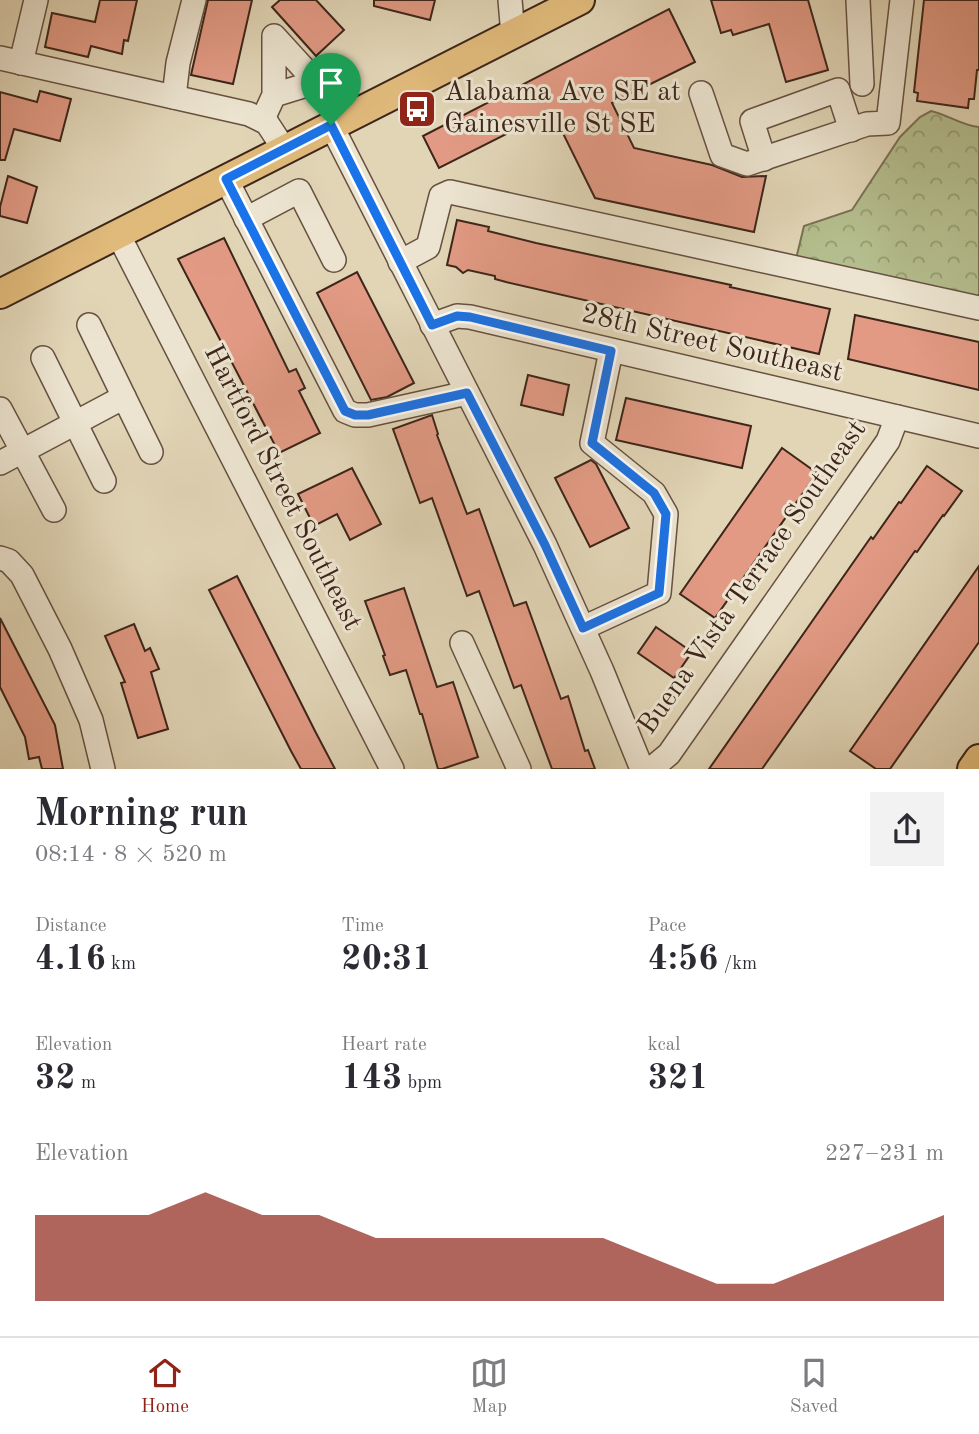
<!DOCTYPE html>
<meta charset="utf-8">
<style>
body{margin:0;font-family:"Old Standard TT",serif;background:#f2f2f3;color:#2b2b33;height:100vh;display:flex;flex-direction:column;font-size:26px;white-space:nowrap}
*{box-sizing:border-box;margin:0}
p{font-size:23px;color:#7c7c81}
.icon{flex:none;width:38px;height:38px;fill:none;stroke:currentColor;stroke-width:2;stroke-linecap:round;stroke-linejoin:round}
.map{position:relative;height:769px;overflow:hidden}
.drawer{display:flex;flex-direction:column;background:#fff;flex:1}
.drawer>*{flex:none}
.pin{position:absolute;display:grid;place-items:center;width:60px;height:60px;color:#fff;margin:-72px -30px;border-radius:50% 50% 50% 0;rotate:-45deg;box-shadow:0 0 7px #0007}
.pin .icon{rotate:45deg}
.round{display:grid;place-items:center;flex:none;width:74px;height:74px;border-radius:0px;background:#f2f2f3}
.headline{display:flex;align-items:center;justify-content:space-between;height:119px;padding:0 35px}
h1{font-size:38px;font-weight:700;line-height:52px}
.metrics{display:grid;grid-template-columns:repeat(3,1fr);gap:10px;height:119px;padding:7px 35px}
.metrics div{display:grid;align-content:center}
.metrics b{font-size:35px;font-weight:700}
.metrics small{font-size:19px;font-weight:400}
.metrics p{font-size:19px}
.chart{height:196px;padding:14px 35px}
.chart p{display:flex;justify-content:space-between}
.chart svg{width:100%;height:126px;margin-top:7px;fill:#8f2418;opacity:.7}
.tabs{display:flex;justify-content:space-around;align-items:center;height:98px;border-top:2px solid #e1e1e2;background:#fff;font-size:19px;color:#7c7c81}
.tabs a{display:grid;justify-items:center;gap:4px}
.tabs .current{color:#8f2418}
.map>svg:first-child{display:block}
</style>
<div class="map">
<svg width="979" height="769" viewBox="0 0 979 769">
<defs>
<pattern id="forest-crowns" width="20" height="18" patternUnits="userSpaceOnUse" patternTransform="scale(1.75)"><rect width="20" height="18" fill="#b4bd8d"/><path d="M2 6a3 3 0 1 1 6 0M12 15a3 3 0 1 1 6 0" fill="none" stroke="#949972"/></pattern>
</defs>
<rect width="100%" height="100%" fill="#e1d5b6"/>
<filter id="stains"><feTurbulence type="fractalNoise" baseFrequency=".00286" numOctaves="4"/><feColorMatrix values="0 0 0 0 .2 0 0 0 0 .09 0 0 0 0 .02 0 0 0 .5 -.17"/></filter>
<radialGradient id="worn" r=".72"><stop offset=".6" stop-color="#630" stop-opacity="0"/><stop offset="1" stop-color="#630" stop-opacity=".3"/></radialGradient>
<!-- forest -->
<path fill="url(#forest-crowns)" stroke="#787154" stroke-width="2" d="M931,111C948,115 963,126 979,127V301L796,259L804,226L852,210L900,137L920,117Z"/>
<!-- building -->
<g fill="#e29a84" stroke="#3d251a" stroke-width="2">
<path d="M100,0H137L128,41L124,40L122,54L91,46L88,57L45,47L52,13L95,22Z"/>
<path d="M208,0H252L233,84L191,75Z"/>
<path d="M280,0H316L344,30L316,56L272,7Z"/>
<path d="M374,0H435L430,20L374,6Z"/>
<path d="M711,0H808L828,70L786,82L769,24L733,35L731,30L721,33Z"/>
<path d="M924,0H979V70H977L974,99H969L968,108L917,101L918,93L914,92Z"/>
<path d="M669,9L695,62L612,103L634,148L712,165L742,177L766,176L754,232L595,198L552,111L439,168L423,136Z"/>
<path d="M40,91L71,99L60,141L14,129L5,160H0V92L37,102Z"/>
<path d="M8,176L37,187L27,223L0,216V207Z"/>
<path d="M457,220L489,227L488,231L536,243L731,285L730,287L830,309L819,354L506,282L495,279V276L468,270L463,273L456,267L447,265Z"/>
<path d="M224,238L289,372L296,369L305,388L299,391L320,433L279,453L178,259Z"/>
<path d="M357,272L414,383L387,397L371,400L317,293Z"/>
<path d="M855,315L979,342V390L848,359Z"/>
<path d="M528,375L569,385L563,415L521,405Z"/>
<path d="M626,398L751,426L742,468L616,440Z"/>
<path d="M432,415L438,434L437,435L467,514L479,509L514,606L526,602L561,699L568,696L585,751L588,750L595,769H552L521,685L514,688L479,591L467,596L432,498L420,503L393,429Z"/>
<path d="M782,448L817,473L715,618L680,594Z"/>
<path d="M591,460L596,464L629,528L590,547L555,478Z"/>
<path d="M927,466L962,491L944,516L943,515L917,552L915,551L762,769H709L871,537L873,539L899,502L901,503Z"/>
<path d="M352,468L381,524L350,540L337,514L314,526L298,494Z"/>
<path d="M979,566V642L890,769H876L850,751Z"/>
<path d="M237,576L315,731L335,769H301L291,751L209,590Z"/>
<path d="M404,588L437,687L453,682L478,757L442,769H438L422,714H420L406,670L390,675L383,656L385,655L365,601Z"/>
<path d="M0,618L55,725L63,769H42L39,757L29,759L25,737L0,687Z"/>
<path d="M134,624L145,651L150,648L159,669L151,672L168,729L138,738L121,683L125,682L105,636Z"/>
<path d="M656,627L692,652L674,678L638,653Z"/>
</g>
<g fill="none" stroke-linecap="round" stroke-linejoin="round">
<defs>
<g id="minor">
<path d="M510,0L513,35"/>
<path d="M858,0L862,84"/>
<path d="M0,58L249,114L267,123L284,149"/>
<path d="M21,63L36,0"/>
<path d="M701,93L722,155L747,164L867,124L888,123L902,0"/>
<path d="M174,97L178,63L194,0"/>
<path d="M263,119L274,95V36L316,82L274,95"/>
<path d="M331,125L545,545L602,671L642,769"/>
<path d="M764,159L752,121L838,90L851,130"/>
<path d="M226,179L345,411L355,415H368L467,393"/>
<path d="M246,219L299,191L334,260"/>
<path d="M118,234L392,769"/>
<path d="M400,262L428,247L441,196L450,192L979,308"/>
<path d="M89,325L124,397"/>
<path d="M432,325L457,316L470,317L979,436"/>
<path d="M43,358L104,481"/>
<path d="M0,409L54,510"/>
<path d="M0,463L124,397L151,452"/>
<path d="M0,558L9,561L22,575L60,649L91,720L103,769"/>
<path d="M583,628L659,593L666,514L654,493L592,443L611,351"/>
<path d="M462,643L519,769"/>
<path d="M651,769L669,754L888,441L897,417"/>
</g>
<g id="major">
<path d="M0,294L580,0"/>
<path d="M972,769L979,759"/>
</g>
</defs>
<!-- minor casing -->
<use href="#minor" stroke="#665141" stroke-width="26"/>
<!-- major casing -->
<use href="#major" stroke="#3d251a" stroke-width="32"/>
<!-- minor -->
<use href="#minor" stroke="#ece4d0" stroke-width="23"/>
<!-- major -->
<use href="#major" stroke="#e0ba7b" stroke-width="28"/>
</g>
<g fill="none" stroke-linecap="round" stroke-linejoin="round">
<defs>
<path id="route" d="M331,125L432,325L457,316L470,317L611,351L592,443L654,493L666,514L659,593L583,628L545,545L467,393L368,415H355L345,411L226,179Z"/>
</defs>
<!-- route casing -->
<use href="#route" stroke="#fff" stroke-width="14"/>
<!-- route -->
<use href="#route" stroke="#1a73e8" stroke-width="9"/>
</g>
<!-- icons -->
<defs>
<symbol id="bus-square" viewBox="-11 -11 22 22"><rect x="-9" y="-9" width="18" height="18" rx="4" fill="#8f2418" stroke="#ece4d0"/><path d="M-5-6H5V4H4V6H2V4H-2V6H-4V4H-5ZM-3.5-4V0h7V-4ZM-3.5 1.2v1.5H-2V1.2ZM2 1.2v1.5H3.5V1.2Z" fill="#fff"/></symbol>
</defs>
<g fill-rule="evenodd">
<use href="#bus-square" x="395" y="87" width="44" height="44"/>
</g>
<g text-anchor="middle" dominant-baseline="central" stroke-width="6" stroke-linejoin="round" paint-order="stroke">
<!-- poi labels -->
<g font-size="28" fill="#3d251a" stroke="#ece4d0" text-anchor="start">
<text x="444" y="93">Alabama Ave SE at<tspan x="444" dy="32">Gainesville St SE</tspan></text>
</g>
<!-- street labels -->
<g font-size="28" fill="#3d251a" stroke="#ece4d0">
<text transform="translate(712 344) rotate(13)">28th Street Southeast</text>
<text transform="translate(282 488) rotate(63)">Hartford Street Southeast</text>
<text transform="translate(753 578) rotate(-55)">Buena Vista Terrace Southeast</text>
</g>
</g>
<rect width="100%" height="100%" filter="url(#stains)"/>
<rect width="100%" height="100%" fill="url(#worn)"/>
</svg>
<div class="pin" style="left:331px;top:125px;background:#1e9e55"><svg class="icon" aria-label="arrive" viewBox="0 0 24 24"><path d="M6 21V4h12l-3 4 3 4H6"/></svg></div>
</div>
<section class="drawer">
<div class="headline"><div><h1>Morning run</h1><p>08:14 · 8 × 520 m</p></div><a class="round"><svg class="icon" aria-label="share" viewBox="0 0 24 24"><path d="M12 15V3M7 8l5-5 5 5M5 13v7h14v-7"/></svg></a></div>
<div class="metrics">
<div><p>Distance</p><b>4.16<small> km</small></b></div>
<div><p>Time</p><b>20:31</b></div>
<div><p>Pace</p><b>4:56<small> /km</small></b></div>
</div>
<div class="metrics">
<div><p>Elevation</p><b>32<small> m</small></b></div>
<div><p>Heart rate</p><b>143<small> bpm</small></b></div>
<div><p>kcal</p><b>321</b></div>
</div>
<div class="chart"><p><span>Elevation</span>227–231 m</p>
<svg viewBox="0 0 160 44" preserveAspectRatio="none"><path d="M0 44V14L10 14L20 14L30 6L40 14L50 14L60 22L70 22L80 22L90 22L100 22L110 30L120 38L130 38L140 30L150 22L160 14V44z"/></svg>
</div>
</section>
<nav class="tabs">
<a class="current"><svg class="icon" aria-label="home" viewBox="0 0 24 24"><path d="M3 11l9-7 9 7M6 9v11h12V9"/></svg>Home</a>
<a><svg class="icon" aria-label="map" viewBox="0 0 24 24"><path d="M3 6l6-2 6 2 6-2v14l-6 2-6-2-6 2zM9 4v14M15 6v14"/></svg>Map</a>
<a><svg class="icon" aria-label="saved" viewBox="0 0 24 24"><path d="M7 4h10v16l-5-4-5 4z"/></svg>Saved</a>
</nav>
